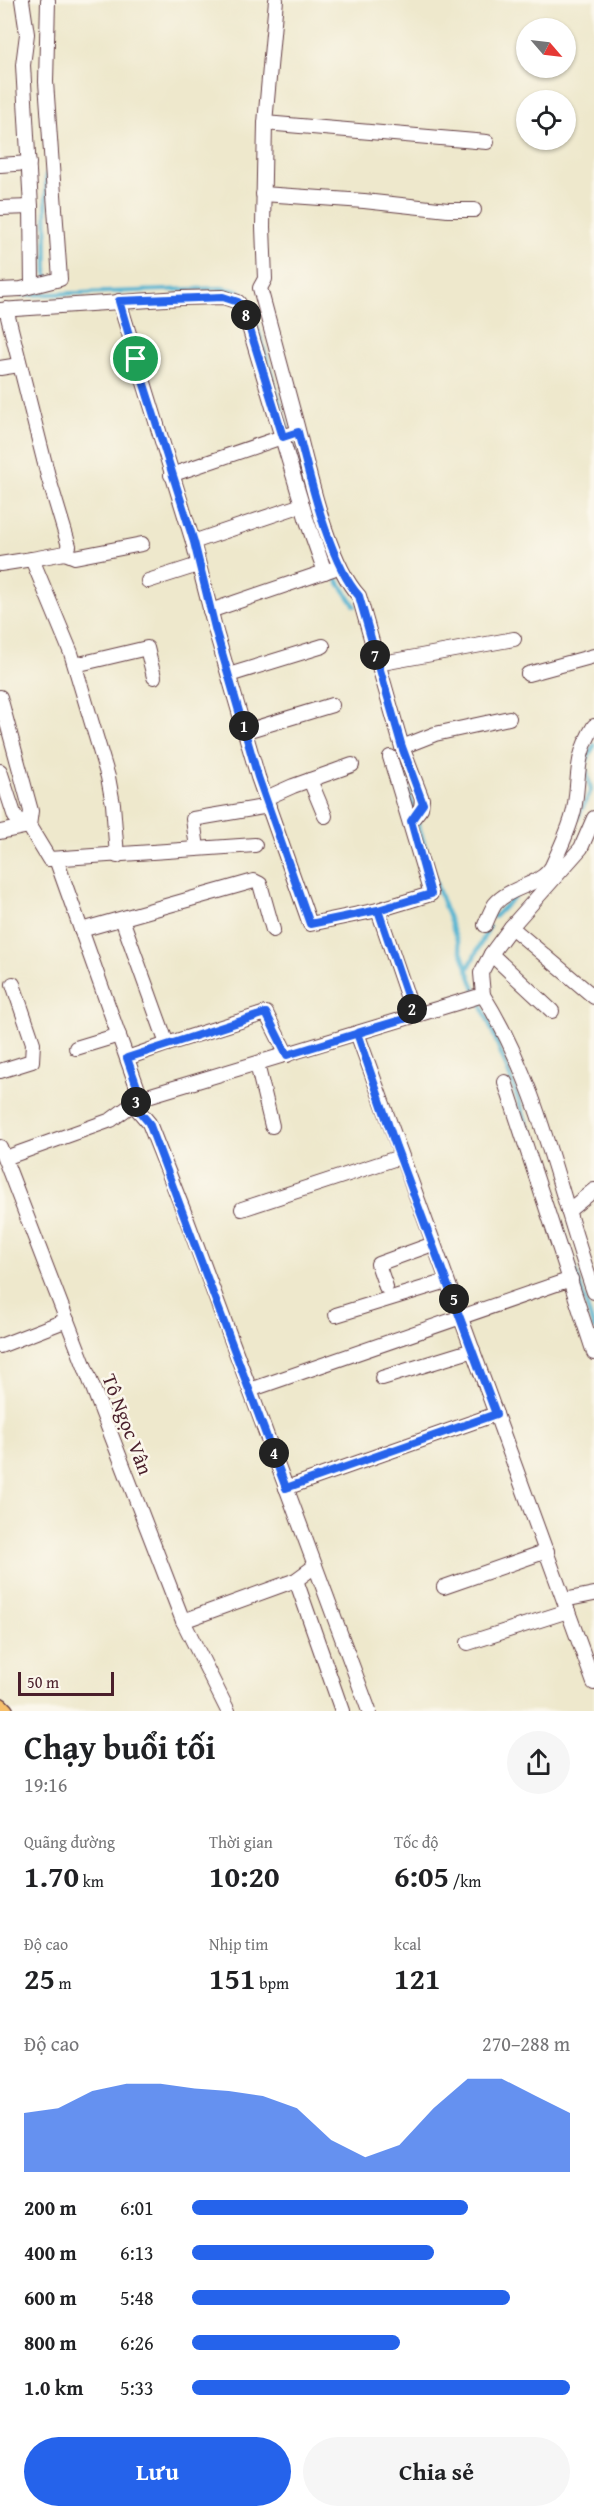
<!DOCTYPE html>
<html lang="vi">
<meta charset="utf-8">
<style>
body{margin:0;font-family:"Gentium Book Plus",serif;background:#f6f6f6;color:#202124;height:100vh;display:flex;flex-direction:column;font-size:22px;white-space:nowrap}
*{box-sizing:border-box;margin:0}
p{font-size:20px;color:#757577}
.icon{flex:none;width:33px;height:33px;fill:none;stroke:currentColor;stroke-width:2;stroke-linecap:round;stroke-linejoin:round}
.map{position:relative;height:1711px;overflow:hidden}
.side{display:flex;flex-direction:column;background:#fff;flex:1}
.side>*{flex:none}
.needle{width:39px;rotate:118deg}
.buttons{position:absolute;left:516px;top:18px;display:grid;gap:12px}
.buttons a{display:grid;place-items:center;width:60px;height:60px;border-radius:50%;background:#fff;box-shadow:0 2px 4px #0004;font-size:30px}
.scale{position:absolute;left:18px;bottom:15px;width:96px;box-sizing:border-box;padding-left:6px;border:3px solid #4a1f2b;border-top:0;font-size:16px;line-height:21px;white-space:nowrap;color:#4a1f2b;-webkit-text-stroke:4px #fbf7ec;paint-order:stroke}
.pin{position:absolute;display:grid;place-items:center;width:51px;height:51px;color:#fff;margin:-26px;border:3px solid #fff;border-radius:50%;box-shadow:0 2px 6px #0007}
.km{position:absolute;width:30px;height:30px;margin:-15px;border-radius:50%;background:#222;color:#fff;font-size:16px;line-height:30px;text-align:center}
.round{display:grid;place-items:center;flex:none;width:63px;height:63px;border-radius:32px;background:#f6f6f6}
.summary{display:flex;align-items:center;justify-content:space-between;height:102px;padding:0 24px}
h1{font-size:33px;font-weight:600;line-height:45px}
.stats{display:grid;grid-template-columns:repeat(3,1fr);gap:9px;height:102px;padding:6px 24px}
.stats div{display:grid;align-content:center}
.stats b{font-size:30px;font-weight:600}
.stats small{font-size:16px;font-weight:400}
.stats p{font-size:16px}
.chart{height:168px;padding:12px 24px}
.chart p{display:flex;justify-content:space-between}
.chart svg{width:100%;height:108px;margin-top:6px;fill:#2563eb;opacity:.7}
.button{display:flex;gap:12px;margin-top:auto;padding:12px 24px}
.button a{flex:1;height:69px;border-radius:36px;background:#2563eb;color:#fff;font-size:24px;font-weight:600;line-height:69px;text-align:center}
.button a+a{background:#f6f6f6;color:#202124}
ul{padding:0 24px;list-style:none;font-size:20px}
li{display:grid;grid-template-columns:96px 72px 1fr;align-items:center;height:45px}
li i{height:15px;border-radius:8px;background:#2563eb}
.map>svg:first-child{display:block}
</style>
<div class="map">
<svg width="594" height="1711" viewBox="0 0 594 1711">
<rect width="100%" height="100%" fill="#fbf7ec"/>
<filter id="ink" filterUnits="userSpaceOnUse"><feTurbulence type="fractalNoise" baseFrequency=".0167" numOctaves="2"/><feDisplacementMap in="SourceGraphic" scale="12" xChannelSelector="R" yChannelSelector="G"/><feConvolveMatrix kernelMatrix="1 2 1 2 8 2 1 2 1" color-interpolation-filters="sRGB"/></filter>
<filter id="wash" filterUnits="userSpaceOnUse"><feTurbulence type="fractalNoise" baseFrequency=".008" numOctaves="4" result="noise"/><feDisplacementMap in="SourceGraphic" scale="24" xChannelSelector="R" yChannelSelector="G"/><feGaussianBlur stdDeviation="1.35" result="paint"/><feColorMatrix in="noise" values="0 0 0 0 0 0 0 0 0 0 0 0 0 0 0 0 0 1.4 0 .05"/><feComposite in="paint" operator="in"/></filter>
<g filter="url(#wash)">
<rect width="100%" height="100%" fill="#eee8cc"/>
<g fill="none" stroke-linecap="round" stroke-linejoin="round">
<!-- stream -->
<g stroke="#52b4d1" stroke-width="4">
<path d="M46,175L47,278"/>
<path d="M22,295L221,288L239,291L250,302L288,431"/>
<path d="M290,438L316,522"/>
<path d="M329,557L337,580L355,606"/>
<path d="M399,757L414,810"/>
<path d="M578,818L591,790L585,765L594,745"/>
<path d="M417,820L437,886L477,995"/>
<path d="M494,917L514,897"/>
<path d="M467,971L489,927"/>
<path d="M481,1004C526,1110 559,1220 594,1329"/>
</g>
</g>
</g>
<g filter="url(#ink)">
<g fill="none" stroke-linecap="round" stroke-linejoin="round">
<defs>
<g id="minor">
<path d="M22,0L27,34L23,65L31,207L32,285"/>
<path d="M276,0L265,123L263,227L265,279L260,288C272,334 285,380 297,426C309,472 328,563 359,596L402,747L422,799L421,808L411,821"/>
<path d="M265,123L487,142"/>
<path d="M0,165L29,163"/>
<path d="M263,194L364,201L448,210H474"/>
<path d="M0,208L31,207"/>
<path d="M0,290L21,289L60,279L46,82L48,0"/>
<path d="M119,301L193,542L216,632L258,777L310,924L378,910"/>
<path d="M6,309L48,476L69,546L65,553L32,559L71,653L108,777L113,804L117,856"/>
<path d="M0,310L181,298L223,297L238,302L244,310L306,518L325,572"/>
<path d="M0,368L19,365"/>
<path d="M171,475L291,434"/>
<path d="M193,542L302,505"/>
<path d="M65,553L75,557L142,544"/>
<path d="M0,564L32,559"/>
<path d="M148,581L198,565"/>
<path d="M210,611L333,569"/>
<path d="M377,664L514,639"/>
<path d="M75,665L147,648L154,677"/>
<path d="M528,674L594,656"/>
<path d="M229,675L323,646"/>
<path d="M0,697L31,811L29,826"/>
<path d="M246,731L332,705"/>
<path d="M402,747L435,734L509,718"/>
<path d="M390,757L431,894L378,910L414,1016"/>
<path d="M0,771L15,817L29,826L49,859L255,845"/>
<path d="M310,780L325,816"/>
<path d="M266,798L293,786L352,765"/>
<path d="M0,832L29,826"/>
<path d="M197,848L193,819L269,806"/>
<path d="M56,859L141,1098"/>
<path d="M122,919L167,1044L127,1058"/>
<path d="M485,925C488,918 491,910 495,904C510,886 541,886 552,866C560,849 570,828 574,810C580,777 574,758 594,726"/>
<path d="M511,927L594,997"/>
<path d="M81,930L254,881L260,884L273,930"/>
<path d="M491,954L552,1011"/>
<path d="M483,995C540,1086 559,1193 594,1292"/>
<path d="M357,1033L594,1683"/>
<path d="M167,1044L266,1013L287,1055"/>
<path d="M76,1048L119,1035"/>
<path d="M257,1064L272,1126"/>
<path d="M0,1071L32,1061L33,1043L13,984"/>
<path d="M505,1082L594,1353"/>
<path d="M133,1104L149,1123L184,1212L369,1711"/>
<path d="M0,1147L183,1621L228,1711"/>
<path d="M5,1158L111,1120L141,1098L483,995L481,973L491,954L511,927L581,848L594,818"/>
<path d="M242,1209L400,1157"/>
<path d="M568,1211L594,1190"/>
<path d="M386,1287L378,1264L433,1244"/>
<path d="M336,1315L447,1281"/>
<path d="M0,1346L67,1320"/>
<path d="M382,1378L473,1350"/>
<path d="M250,1390L571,1279"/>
<path d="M286,1488L496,1414"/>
<path d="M296,1580L342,1711"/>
<path d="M444,1587L547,1551"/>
<path d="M564,1600L594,1594"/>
<path d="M183,1621L296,1580L315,1566"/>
<path d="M468,1643L568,1611"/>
</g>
<path id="major" d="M0,1706L5,1711"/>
</defs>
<!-- minor casing -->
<use href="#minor" stroke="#633d43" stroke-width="16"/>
<!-- major casing -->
<use href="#major" stroke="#633d43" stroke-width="19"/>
<!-- minor -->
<use href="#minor" stroke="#fff" stroke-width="14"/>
<!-- major -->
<use href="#major" stroke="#f7c06c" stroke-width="16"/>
</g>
</g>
<g fill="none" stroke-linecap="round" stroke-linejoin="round" filter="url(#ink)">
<defs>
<path id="route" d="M136,359L194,542L216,632L258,777L310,924L378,910L414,1016L287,1055L266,1013L127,1058L141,1098L133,1104L149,1123L286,1488L496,1414L396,1147L357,1033L414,1016L378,910L431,894L411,821L423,804L402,747L359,596C329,563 310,477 298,432L283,437L244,310L238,302L223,297L119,301L136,359"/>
</defs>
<!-- route casing -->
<use href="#route" stroke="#fff" stroke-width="12"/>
<!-- route -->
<use href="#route" stroke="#2563eb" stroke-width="8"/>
</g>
<g text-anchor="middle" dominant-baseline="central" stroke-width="5" stroke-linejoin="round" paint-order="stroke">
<!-- street labels -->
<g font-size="20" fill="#4a1f2b" stroke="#fbf7ec">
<text transform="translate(128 1424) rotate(69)">Tô Ngọc Vân</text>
</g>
</g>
</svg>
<div class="buttons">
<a><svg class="needle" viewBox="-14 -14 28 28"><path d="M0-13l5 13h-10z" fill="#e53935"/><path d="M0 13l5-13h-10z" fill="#757577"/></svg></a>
<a><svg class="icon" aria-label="locate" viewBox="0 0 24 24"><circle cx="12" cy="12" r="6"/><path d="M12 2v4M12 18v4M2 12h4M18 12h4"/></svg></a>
</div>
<div class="scale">50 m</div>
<div class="pin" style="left:136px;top:359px;background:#1e9e55"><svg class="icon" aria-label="arrive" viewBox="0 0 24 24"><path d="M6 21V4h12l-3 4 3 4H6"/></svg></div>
<b class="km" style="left:244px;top:726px">1</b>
<b class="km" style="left:412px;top:1009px">2</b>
<b class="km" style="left:136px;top:1102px">3</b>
<b class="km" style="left:274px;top:1453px">4</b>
<b class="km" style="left:454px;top:1299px">5</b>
<b class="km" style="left:375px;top:655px">7</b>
<b class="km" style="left:246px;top:315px">8</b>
</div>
<section class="side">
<div class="summary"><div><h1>Chạy buổi tối</h1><p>19:16</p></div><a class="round"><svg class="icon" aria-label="share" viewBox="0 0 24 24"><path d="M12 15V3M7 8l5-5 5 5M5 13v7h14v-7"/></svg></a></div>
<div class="stats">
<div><p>Quãng đường</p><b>1.70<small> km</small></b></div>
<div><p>Thời gian</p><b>10:20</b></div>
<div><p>Tốc độ</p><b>6:05<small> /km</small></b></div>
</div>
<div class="stats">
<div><p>Độ cao</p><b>25<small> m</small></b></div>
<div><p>Nhịp tim</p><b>151<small> bpm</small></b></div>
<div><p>kcal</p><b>121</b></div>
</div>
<div class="chart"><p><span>Độ cao</span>270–288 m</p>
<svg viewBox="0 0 160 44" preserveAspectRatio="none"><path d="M0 44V20L10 18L20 11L30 8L40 8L50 10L60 11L70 13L80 18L90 31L100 38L110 33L120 18L130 6L140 6L150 13L160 20V44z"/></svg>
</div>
<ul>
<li><b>200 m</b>6:01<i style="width:73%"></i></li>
<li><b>400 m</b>6:13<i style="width:64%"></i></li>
<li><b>600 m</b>5:48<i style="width:84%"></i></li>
<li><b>800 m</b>6:26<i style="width:55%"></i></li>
<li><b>1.0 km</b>5:33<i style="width:100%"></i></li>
</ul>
<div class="button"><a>Lưu</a><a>Chia sẻ</a></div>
</section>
